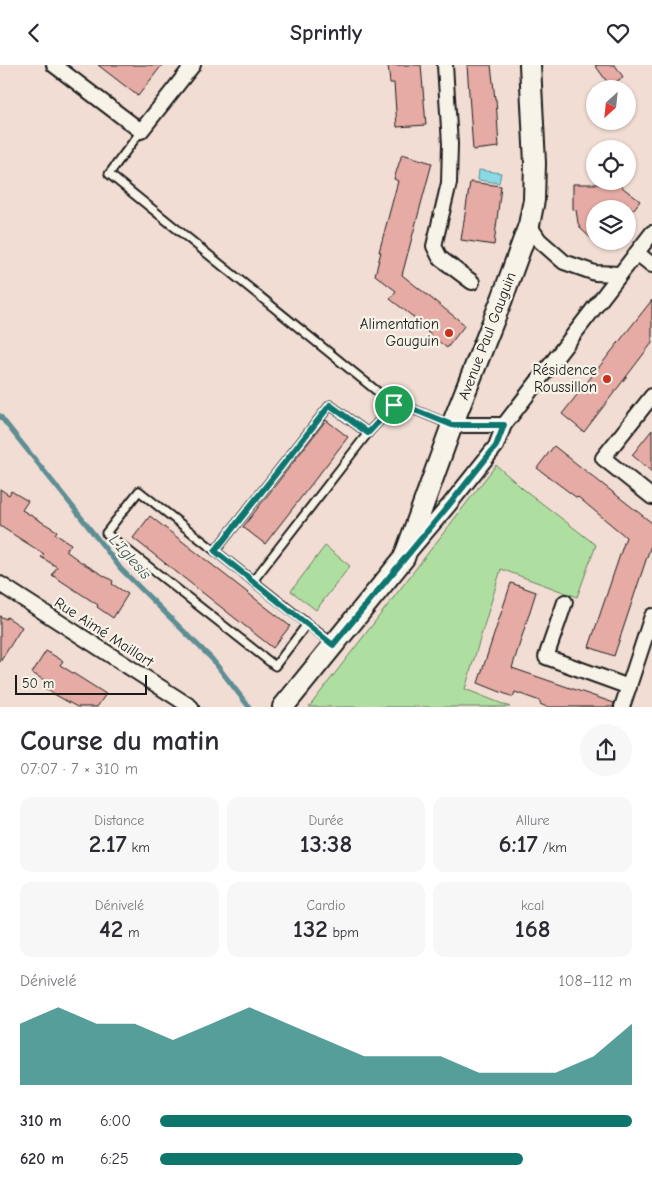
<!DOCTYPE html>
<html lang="fr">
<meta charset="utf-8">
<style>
body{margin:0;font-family:"Comic Neue",sans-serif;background:#f7f7f7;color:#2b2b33;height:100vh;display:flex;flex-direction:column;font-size:19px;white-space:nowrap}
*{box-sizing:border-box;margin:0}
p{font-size:16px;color:#7c7c81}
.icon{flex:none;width:28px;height:28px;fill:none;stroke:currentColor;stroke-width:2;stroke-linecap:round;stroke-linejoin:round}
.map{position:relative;height:642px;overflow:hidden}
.drawer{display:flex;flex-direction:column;background:#fff;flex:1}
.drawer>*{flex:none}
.needle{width:32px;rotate:207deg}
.controls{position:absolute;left:586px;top:15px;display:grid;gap:10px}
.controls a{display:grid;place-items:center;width:50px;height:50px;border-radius:50%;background:#fff;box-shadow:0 1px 4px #0004;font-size:25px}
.scale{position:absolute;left:15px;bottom:12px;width:132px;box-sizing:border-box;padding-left:5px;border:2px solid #1c1c1c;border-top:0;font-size:14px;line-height:18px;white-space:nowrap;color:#1c1c1c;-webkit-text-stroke:4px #f7f3e8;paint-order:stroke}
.pin{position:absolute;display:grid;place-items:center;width:42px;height:42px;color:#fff;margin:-21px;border:2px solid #fff;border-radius:50%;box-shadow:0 1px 5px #0007}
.round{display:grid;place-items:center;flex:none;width:52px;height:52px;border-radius:26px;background:#f7f7f7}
.headline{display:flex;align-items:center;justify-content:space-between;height:85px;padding:0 20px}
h1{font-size:28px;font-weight:600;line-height:38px}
.metrics{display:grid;grid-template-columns:repeat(3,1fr);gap:8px;height:85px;padding:5px 20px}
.metrics div{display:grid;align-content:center;border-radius:12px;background:#f7f7f7;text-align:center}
.metrics b{font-size:25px;font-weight:600}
.metrics small{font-size:14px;font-weight:400}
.metrics p{font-size:14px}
.chart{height:140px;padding:10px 20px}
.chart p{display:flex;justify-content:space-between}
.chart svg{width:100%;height:90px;margin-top:5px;fill:#0f766e;opacity:.7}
ul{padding:0 20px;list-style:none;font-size:16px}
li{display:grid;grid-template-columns:80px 60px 1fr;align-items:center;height:38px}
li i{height:12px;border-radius:6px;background:#0f766e}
header{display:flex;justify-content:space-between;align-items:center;height:65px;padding:0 20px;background:#fff;font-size:22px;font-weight:600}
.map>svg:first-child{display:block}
</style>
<header><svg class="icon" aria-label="back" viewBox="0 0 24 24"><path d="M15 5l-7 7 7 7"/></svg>Sprintly<svg class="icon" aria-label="heart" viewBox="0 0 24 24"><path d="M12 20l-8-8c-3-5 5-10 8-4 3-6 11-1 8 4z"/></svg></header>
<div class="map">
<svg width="652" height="642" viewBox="0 0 652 642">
<rect width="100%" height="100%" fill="#f2ddd4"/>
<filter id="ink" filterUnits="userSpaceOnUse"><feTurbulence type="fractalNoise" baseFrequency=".02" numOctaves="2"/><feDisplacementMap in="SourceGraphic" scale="10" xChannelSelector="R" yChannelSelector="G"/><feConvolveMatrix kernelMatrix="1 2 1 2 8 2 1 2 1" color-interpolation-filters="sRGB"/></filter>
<g filter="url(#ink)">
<!-- green -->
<g fill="#aedfa0" stroke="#657e5e">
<path d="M496,400L522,423L596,480L577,532L501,504L465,624L510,642H309Z"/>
<path d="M325,481L350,501L316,545L291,526Z"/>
</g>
<!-- water -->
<path fill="#89dae4" stroke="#5d8e94" d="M479,105L501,108L499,118L478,115Z"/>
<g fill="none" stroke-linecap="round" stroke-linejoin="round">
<!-- stream -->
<path stroke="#5d8e94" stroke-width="5" d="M0,351L73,442L121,504L212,594L249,642"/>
</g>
<!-- building -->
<g fill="#e5aba4" stroke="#1c1c1c">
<path d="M98,0H162L138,31Z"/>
<path d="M388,0H421L426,60L397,62L394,18H390Z"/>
<path d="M467,0H491L495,34H496L499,82L473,85Z"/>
<path d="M595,0H615L623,12L610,21Z"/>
<path d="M402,89L432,98L402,210L465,260L447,283L427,267L429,264L390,234L396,226L375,210L381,187H379L398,116L394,114Z"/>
<path d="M470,117L501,121L494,180L461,175Z"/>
<path d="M573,119H618L640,136L634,144H595V177L581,164L578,158L576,145L573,144Z"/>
<path d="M652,235V278L584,367L562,349Z"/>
<path d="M326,355L348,372L265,479L243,462Z"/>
<path d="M652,365V407L632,390Z"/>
<path d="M554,381L652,458V477L614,591L589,582L626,472L578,432L577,433L537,403Z"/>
<path d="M0,424L9,430L11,426L28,436L22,445L57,466L55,469L71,479L66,486L81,497L113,516L112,519L128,529L113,553L97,542L98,540L52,510L57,502L41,492L44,489L0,461Z"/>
<path d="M150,451L290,561L273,583L133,473Z"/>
<path d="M511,518L536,527L512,603L614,638L613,642H547L540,639V636L515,627L513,632L478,618Z"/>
<path d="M0,551L6,554L7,552L22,562L0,597Z"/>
<path d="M46,586L63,596L60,600L106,629L97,642H77L45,624L49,618L32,608Z"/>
</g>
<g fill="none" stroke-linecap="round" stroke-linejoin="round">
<defs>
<g id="lane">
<path d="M141,66L109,109L394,340L410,343L449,359"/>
<path d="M215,486L330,340L368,368"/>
<path d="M253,516L368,368L394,340"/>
<path d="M307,559L275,601L106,468L139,426L333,579"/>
</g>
<g id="street">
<path d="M54,0L141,66L193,0"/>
<path d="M445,0L450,79L449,118L434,181L440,193L472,217"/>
<path d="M529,160L539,175L564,197L595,208L620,209"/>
<path d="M637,188L652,200"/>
<path d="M652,331L603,393L652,432"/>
<path d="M452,360H504"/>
<path d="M411,485L449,440L496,381L504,360L652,168"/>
<path d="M0,519L191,642"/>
<path d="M565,537L546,592L629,622"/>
<path d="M622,642L652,551"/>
</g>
<path id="secondary" d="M283,642L404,493L452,360L502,234L529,160L534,135L535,98L530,0"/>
</defs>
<!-- lane casing -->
<use href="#lane" stroke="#1c1c1c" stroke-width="11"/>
<!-- street casing -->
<use href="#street" stroke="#1c1c1c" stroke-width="18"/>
<!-- secondary casing -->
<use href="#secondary" stroke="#1c1c1c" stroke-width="24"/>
<!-- lane -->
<use href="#lane" stroke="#f7f3e8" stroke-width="7"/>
<!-- street -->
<use href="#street" stroke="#f7f3e8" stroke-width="14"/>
<!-- secondary -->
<use href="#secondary" stroke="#f7f3e8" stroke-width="20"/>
</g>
</g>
<g fill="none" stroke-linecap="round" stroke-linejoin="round" filter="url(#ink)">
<defs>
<path id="route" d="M330,340L368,368L394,340L410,343L452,360H504L496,381L449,440L333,580L215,486Z"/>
</defs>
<!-- route casing -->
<use href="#route" stroke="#fff" stroke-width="10"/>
<!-- route -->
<use href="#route" stroke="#0f766e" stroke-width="6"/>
</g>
<!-- markers -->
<g fill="#c8321e" stroke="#f7f3e8" stroke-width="2">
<circle cx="449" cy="268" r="5"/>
<circle cx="607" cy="314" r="5"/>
</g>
<g text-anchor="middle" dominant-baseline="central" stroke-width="4.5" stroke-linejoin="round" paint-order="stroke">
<!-- poi labels -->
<g font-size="15" fill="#1c1c1c" stroke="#f7f3e8" text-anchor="end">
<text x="439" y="259">Alimentation<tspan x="439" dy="17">Gauguin</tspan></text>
<text x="597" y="305">Résidence<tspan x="597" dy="17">Roussillon</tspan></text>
</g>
<!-- street labels -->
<g font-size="15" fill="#1c1c1c" stroke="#f7f3e8">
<text transform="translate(487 271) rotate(-69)">Avenue Paul Gauguin</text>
<text transform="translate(104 567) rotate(33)">Rue Aimé Maillart</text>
</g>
<!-- water labels -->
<g font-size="16" font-style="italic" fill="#3d5558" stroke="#f7f3e8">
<text transform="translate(130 492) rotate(48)">L'Iglesis</text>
</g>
</g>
</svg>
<div class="controls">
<a><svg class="needle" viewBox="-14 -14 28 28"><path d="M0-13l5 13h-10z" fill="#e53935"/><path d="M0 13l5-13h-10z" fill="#7c7c81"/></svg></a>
<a><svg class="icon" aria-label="locate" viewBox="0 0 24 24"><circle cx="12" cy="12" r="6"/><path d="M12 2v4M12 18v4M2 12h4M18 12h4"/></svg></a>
<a><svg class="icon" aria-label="layers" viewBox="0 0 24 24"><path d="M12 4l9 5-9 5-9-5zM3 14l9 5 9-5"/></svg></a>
</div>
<div class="scale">50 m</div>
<div class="pin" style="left:394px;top:340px;background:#1e9e55"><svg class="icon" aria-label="arrive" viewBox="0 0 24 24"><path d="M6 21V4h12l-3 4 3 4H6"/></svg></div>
</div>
<section class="drawer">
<div class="headline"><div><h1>Course du matin</h1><p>07:07 · 7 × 310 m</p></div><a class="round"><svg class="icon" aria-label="share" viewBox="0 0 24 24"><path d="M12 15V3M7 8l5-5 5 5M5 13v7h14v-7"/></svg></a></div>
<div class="metrics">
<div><p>Distance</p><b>2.17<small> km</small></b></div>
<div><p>Durée</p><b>13:38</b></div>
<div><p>Allure</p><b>6:17<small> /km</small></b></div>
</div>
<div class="metrics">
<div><p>Dénivelé</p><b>42<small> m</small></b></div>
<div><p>Cardio</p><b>132<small> bpm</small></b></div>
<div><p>kcal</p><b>168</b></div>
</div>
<div class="chart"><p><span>Dénivelé</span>108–112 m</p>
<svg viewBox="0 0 160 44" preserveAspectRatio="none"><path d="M0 44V14L10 6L20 14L30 14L40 22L50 14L60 6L70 14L80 22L90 30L100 30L110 30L120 38L130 38L140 38L150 30L160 14V44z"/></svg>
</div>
<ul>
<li><b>310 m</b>6:00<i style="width:100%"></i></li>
<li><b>620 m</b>6:25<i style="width:77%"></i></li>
</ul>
</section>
